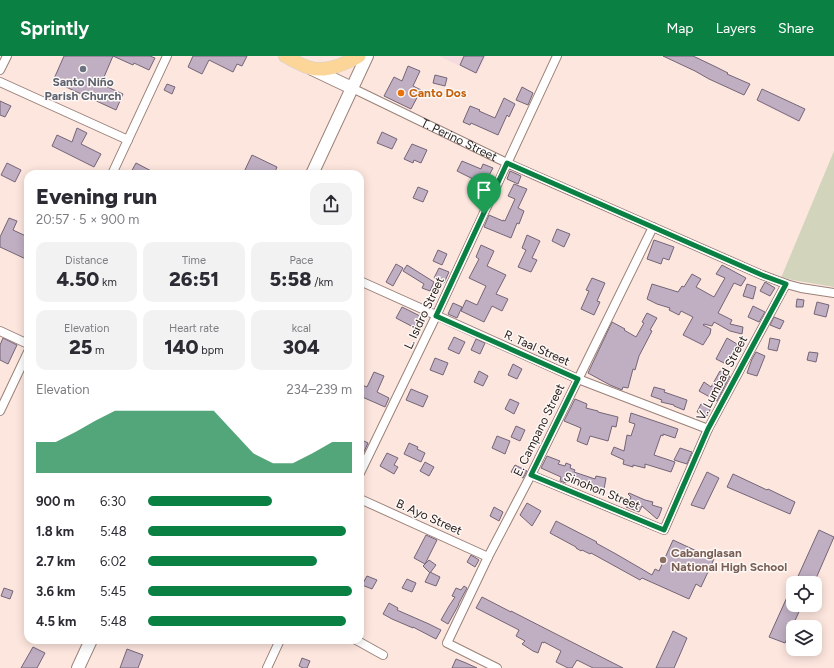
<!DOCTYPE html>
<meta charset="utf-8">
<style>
body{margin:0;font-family:Figtree,sans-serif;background:#f2f2f3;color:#2b2b33;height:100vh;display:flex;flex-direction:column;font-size:15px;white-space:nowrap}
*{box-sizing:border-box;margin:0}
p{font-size:13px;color:#7c7c81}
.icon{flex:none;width:22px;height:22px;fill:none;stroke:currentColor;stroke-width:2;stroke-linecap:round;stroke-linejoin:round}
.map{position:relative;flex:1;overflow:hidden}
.panel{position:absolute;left:24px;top:114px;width:340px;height:474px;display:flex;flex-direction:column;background:#fff;border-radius:12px;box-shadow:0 2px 10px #0003}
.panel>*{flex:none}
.tools{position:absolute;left:786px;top:520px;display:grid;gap:8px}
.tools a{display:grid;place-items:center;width:36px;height:36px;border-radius:8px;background:#fff;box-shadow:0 2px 10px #0003;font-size:20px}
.pin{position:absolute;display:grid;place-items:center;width:34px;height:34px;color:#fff;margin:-41px -17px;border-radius:50% 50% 50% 0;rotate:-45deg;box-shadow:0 0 4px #0007}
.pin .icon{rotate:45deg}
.round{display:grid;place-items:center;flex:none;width:42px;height:42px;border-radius:12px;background:#f2f2f3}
.headline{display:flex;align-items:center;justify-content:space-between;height:68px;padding:0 12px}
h1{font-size:22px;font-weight:800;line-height:30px}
.figures{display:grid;grid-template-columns:repeat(3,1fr);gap:6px;height:68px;padding:4px 12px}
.figures div{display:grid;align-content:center;border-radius:10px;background:#f2f2f3;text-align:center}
.figures b{font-size:20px;font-weight:800}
.figures small{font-size:11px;font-weight:400}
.figures p{font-size:11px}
.chart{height:112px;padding:8px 12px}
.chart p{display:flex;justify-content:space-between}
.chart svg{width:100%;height:72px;margin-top:4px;fill:#0b8043;opacity:.7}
ul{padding:0 12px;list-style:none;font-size:13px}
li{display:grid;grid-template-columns:64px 48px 1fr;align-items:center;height:30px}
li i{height:10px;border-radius:5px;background:#0b8043}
header{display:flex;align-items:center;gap:24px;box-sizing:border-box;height:56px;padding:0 20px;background:#0b8043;color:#fff}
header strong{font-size:19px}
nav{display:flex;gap:22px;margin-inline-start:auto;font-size:14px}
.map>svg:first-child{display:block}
</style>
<header>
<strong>Sprintly</strong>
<nav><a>Map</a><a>Layers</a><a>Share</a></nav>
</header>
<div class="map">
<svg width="834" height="612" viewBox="0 0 834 612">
<rect width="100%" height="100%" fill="#fde6de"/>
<!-- commercial -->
<path fill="#f5dade" d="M439,0H486L477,18Z"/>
<!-- green -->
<path fill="#d2d4bb" d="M834,95V231L781,222Z"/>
<!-- building -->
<g fill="#c0afc3" stroke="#746577">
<path d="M64,0H150L155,2L149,14L134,7L133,9L113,0L101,28L123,38L116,54L53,25Z"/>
<path d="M193,0H247L242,10L237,8L233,16L209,4L202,18L188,11Z"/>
<path d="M464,0H484L476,17L460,9Z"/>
<path d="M663,0H693L714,10L728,17L727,18L750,28L744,39L709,23L695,15Z"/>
<path d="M408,10L420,15L413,30L421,34L411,53L384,40L394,21L402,25Z"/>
<path d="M435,19L447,22L445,30L433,27Z"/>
<path d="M167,28L175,31L172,38L164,34Z"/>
<path d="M522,31L533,37L528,49L516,44Z"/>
<path d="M762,33L805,53L799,65L757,44Z"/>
<path d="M504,42L515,48L509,61L507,59L498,79L471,67L470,69L463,66L470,50L480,54L479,55L495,62Z"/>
<path d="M0,45L11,50L5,61L0,59Z"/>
<path d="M77,72L87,77L81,88L101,98L94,111L52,90L57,79L72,86Z"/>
<path d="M382,76L397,83L392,93L377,87Z"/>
<path d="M412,88L427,94L421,107L414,104L413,107L404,103Z"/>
<path d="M252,99L277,111L274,118H243Z"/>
<path d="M462,105L481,113L483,108L493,112L487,123L485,122L478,137L471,134L475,124L457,115Z"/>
<path d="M7,107L21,114L15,126L1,119Z"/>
<path d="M136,107L157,118H130Z"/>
<path d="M510,115L521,120L518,128L507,123Z"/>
<path d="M514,128L527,133L518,152L524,155L519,168L517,167L511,182L484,171L489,159L503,165V164L505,165L515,143L508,140Z"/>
<path d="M418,131L428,135L423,146L413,142Z"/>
<path d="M9,162L17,165L13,174L28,181V189L25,194L28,196V204L0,191V181Z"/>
<path d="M557,173L570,178L564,191L552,185Z"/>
<path d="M527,179L540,185L532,202L537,204L531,216L518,211L526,194L522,192Z"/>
<path d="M654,184L674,191L669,204L663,202L661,208L647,203Z"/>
<path d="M481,189L494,195L487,210L506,219L496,238L508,243L502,255L492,250L484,266L461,255L466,244L477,249L486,230L469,222L479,203L476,201Z"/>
<path d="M438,194L447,198L442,209L433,205Z"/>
<path d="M396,208L403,212L393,230L386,226Z"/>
<path d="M407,209L434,226L430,235L422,232L424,228L403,215Z"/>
<path d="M722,209L746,222L741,230L734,227L718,257L732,264L730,268L743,271L742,278L730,275L714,266L712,270L704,268L703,269L711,273L710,278L703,289L683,279L693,261L681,255L679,259L669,254L670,252L657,248L647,243L652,228L678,236L682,230L684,231L692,218L701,223L696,231L714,241L725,222L716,218Z"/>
<path d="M439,212L449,216L444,227L434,222Z"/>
<path d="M592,222L605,227L597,245L600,246L594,259L581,253L589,235L586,234Z"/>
<path d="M765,226L775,232L770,240L760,235Z"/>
<path d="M747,228L756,231L753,243L743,240Z"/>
<path d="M797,243L804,244L803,251H796Z"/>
<path d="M817,246L829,249L826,261L814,258Z"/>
<path d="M453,247L462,251L457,262L448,258Z"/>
<path d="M753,250L765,256L759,266L748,261Z"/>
<path d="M402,251L420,260L415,272L396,262Z"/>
<path d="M647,257L657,262L650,274L652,275L639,300L635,314L633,313L628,332L623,331L622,334L610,329L588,317L612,266L625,273L624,274L636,281L644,267L642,266Z"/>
<path d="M774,261L784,265L780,273L770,269Z"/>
<path d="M454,281L465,286L459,298L448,293Z"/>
<path d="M3,282L17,289L8,308L0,304V289Z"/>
<path d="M727,282L737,288L726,308L716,303Z"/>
<path d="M770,282L780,284L777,295L768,293Z"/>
<path d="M476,283L485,287L480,298L471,294Z"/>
<path d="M756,296L765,300L757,320L747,317L752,303Z"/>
<path d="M809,296L818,297L816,306L807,304Z"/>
<path d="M435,302L448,307L443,319L430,314Z"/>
<path d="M513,308L522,313L517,323L508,319Z"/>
<path d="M479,315L488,320L483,330L474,326Z"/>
<path d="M720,315L730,320L717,345L699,335L704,326L711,331Z"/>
<path d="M374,316L384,320L377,336L389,342L385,351L360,340V328L367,331Z"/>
<path d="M654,331L665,334L664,336L687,344L684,354L674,350V349L661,346L662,344L651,340Z"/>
<path d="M411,333L428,340L423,351L406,344Z"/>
<path d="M510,343L519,347L514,358L505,353Z"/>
<path d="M575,343L587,348L586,352L598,355V356L618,361L616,371L612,370L608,385L590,380L587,389L577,385L581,372L564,365Z"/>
<path d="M701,348L711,352L707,360L697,356Z"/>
<path d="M631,357L678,373L675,382L663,378V380L661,379L654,399L675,406L671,416L645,408V412L633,409V411L623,408L624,404L611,398L614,391L624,395L627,379L631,380L635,368L629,366Z"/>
<path d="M516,370L525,374L520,385L511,381Z"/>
<path d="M497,380L510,385L505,398L492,392Z"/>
<path d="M360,383L368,387L363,398L360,397Z"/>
<path d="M409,387L418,391L417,393L425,397L421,406L404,398Z"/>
<path d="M680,392L692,396L687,408L674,404Z"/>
<path d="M387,397L398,402L394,409L398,411L394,418L380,410Z"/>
<path d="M547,400L560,405L558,408L565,410L566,407L571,409L570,412L575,414L574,416L595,423L596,420L606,422L603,439L593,437L594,431L572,424L571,426L567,424L566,427L560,425L561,421L541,412Z"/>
<path d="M425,406L434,411L429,420L420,415Z"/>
<path d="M515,409L527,415L523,422L511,416Z"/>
<path d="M707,416L719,422L704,453L691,449Z"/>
<path d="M733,418L767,434L768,433L795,446L790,458L727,431Z"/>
<path d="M629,437L645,444L653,446L652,449L662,452L659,460L657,463L642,450L639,456L626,451L631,441L628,438Z"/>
<path d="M527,447L541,455L532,470L520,459Z"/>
<path d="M494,451L503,456L499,465L490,460Z"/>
<path d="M556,465L597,486L596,487L616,498L652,519L655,513L659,515L673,484L714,503L701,531L696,528L689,543L642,522L640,524L611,508L591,497L590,498L582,494L581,495L576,492V491L550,477Z"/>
<path d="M819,474L834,481L814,527H795Z"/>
<path d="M426,479L437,484L425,508L414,502Z"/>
<path d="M471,499L479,504L475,511L467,506Z"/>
<path d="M429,504L436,509L430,517L423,510Z"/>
<path d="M430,516L440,521L436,530L425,526Z"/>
<path d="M367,520L377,524L372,533L362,529Z"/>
<path d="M407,523L416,527L412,536L402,532Z"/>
<path d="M793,528V549H802L785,587L769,581Z"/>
<path d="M464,530L467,532L459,547L458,550L448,568L441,564L449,550L455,541L452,540L456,532L461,534Z"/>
<path d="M4,532L13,535L10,543L1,540Z"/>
<path d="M482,541L511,556V555L554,577L623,612H593L577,604L572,612H568L556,606L561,595L544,586V587L542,586L538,597L533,595L522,588L525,585L516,580L519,574L476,552Z"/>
<path d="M389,547L398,552L397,554L429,568L441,574L436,583L413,571V572L392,563L383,558Z"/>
<path d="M673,575L687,582L681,596L674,612H656Z"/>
<path d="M33,591L45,597L37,612H21Z"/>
<path d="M127,593L143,599L138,612H120Z"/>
<path d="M302,602L310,605L307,612H303L299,610Z"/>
<path d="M456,603L466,607L477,612H452Z"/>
</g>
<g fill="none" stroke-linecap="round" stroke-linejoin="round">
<defs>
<g id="street">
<path d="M0,14L7,0"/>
<path d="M0,26L128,84"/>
<path id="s1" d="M352,32L507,107L762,219L786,228L801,232L834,237"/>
<path d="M112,118L167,0"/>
<path d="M360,225L578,323L708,373"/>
<path d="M0,275L28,288"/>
<path d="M0,355L28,296"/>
<path d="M360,417L436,260L557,0"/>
<path d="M531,419L664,474L708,373L786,228"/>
<path d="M360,443L488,501"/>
<path d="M356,584L383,599"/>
<path d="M267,612L280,584"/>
<path d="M497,612L447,587L488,501L531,419L653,171"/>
</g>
<g id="secondary">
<path d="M312,13L352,32"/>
<path d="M312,118L367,0"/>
<path d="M78,612L91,584"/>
</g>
<path id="primary" d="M285,0C293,4 302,10 311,12C327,16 345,8 359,0"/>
</defs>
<!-- street casing -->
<use href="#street" stroke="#9b8279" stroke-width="10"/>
<!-- secondary casing -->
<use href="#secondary" stroke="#9b8279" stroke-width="14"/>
<!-- primary casing -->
<use href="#primary" stroke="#d4d2d2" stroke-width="14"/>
<!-- street -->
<use href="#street" stroke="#fff" stroke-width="8"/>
<!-- secondary -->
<use href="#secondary" stroke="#fff" stroke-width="12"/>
<!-- primary -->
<use href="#primary" stroke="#fcd598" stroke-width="13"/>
</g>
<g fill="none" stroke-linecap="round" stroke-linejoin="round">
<defs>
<path id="route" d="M507,107L762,219L786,228L708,373L664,474L531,419L578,323L436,260Z"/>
</defs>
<!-- route casing -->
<use href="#route" stroke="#fff" stroke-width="8"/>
<!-- route -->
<use href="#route" stroke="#0b8043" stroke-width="5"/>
</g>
<!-- markers -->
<circle fill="#6b7280" stroke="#fdf7f5" stroke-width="1.5" cx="83" cy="13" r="4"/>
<circle fill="#e8710a" stroke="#fdf7f5" stroke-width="1.5" cx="401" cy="37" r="4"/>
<circle fill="#8d6e63" stroke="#fdf7f5" stroke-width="1.5" cx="663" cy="504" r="4"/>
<g text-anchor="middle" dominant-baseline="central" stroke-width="3" stroke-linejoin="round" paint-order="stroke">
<!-- worship labels -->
<g font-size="12" font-weight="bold" fill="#5b616d" stroke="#fdf7f5">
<text x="83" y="26">Santo Niño<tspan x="83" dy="14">Parish Church</tspan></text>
</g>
<!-- food labels -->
<g font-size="12" font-weight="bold" fill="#c56008" stroke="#fdf7f5" text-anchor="start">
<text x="409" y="37">Canto Dos</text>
</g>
<!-- street labels -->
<g font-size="12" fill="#2a201d" stroke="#fdf7f5">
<text stroke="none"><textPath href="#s1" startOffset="119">T. Perino Street</textPath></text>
<text transform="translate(424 257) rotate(-65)">L. Isidro Street</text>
<text transform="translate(537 292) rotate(24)">R. Taal Street</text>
<text transform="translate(722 322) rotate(-62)">V. Lumbad Street</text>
<text transform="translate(539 374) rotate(-64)">E. Campano Street</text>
<text transform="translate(602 435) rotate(22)">Sinohon Street</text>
<text transform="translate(429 461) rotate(24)">B. Ayo Street</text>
</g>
<!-- education labels -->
<g font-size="12" font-weight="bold" fill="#785e54" stroke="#fdf7f5" text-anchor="start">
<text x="671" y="497">Cabanglasan<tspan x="671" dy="14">National High School</tspan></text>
</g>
</g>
</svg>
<div class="tools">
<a><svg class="icon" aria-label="locate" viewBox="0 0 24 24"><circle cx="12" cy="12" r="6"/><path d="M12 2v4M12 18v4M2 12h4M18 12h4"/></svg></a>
<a><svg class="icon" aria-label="layers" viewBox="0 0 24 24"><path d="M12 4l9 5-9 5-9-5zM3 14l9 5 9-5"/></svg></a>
</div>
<div class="pin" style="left:484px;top:158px;background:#1e9e55"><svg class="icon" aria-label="arrive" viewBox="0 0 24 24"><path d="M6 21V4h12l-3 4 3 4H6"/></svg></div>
<section class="panel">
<div class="headline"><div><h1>Evening run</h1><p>20:57 · 5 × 900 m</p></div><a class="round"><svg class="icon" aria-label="share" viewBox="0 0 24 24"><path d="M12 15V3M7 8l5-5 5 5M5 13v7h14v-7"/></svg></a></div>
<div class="figures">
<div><p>Distance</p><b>4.50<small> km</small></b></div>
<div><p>Time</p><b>26:51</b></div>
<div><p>Pace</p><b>5:58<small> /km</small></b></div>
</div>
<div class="figures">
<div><p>Elevation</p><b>25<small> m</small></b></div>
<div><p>Heart rate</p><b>140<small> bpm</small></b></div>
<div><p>kcal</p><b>304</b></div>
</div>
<div class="chart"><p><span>Elevation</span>234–239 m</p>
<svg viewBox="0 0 160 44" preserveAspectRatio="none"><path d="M0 44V25L10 25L20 19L30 12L40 6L50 6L60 6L70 6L80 6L90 6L100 19L110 32L120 38L130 38L140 32L150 25L160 25V44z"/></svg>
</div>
<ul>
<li><b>900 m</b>6:30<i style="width:61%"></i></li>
<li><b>1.8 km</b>5:48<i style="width:97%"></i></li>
<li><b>2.7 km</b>6:02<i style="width:83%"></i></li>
<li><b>3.6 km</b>5:45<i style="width:100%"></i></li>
<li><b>4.5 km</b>5:48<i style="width:97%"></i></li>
</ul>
</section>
</div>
